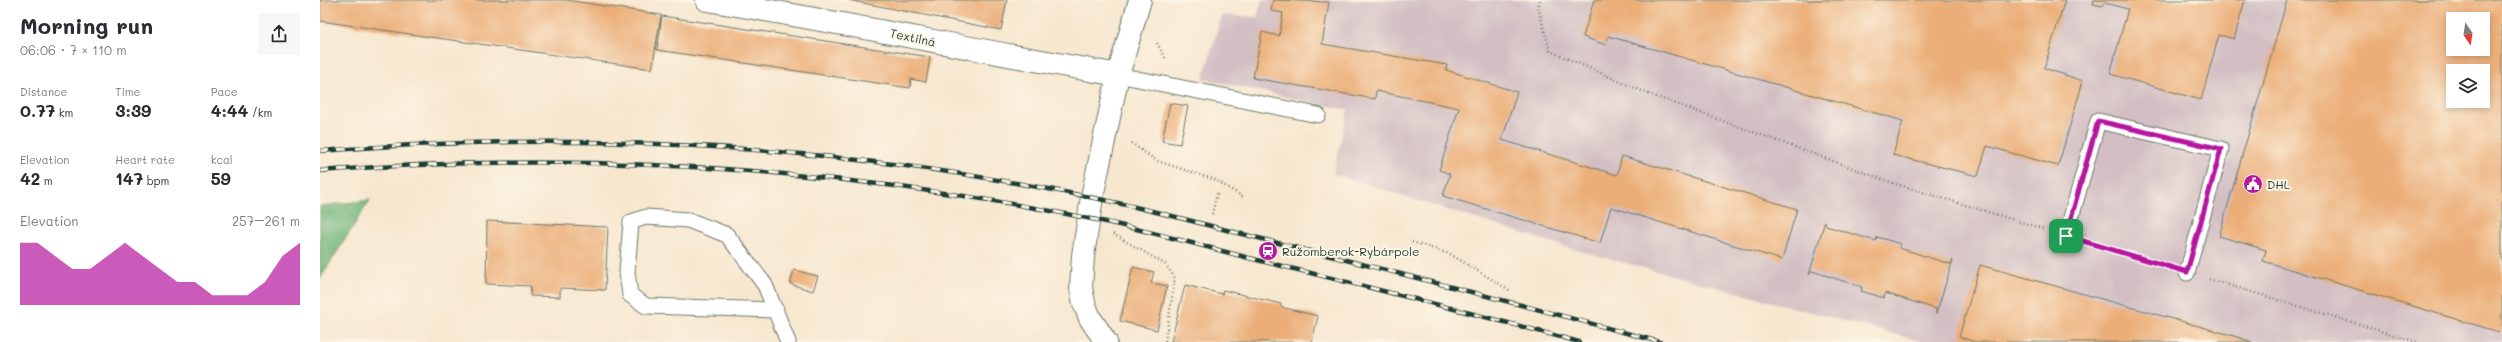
<!DOCTYPE html>
<meta charset="utf-8">
<style>
body{margin:0;font-family:Mali,sans-serif;background:#f7f7f7;color:#2b2b33;height:100vh;display:flex;flex-direction:column;font-size:15px;white-space:nowrap}
*{box-sizing:border-box;margin:0}
p{font-size:13px;color:#7c7c81}
.icon{flex:none;width:22px;height:22px;fill:none;stroke:currentColor;stroke-width:2;stroke-linecap:round;stroke-linejoin:round}
.map{position:relative;flex:1;overflow:hidden}
.drawer{display:flex;flex-direction:column;background:#fff;width:320px}
.drawer>*{flex:none}
.needle{width:26px;rotate:167deg}
.fabs{position:absolute;left:2126px;top:12px;display:grid;gap:8px}
.fabs a{display:grid;place-items:center;width:44px;height:44px;border-radius:0px;background:#fff;box-shadow:0 2px 6px #0003;font-size:20px}
.pin{position:absolute;display:grid;place-items:center;width:34px;height:34px;color:#fff;margin:-17px;border-radius:8px;box-shadow:0 2px 6px #0006}
.round{display:grid;place-items:center;flex:none;width:42px;height:42px;border-radius:0px;background:#f7f7f7}
.overview{display:flex;align-items:center;justify-content:space-between;height:68px;padding:0 20px}
h1{font-size:22px;font-weight:800;line-height:30px}
.figures{display:grid;grid-template-columns:repeat(3,1fr);gap:6px;height:68px;padding:4px 20px}
.figures div{display:grid;align-content:center}
.figures b{font-size:17px;font-weight:800}
.figures small{font-size:11px;font-weight:400}
.figures p{font-size:11px}
.chart{height:112px;padding:8px 20px}
.chart p{display:flex;justify-content:space-between}
.chart svg{width:100%;height:72px;margin-top:4px;fill:#b5179e;opacity:.7}
main{display:flex;flex:1;min-height:0}
.map>svg:first-child{display:block}
</style>
<main>
<section class="drawer">
<div class="overview"><div><h1>Morning run</h1><p>06:06 · 7 × 110 m</p></div><a class="round"><svg class="icon" aria-label="share" viewBox="0 0 24 24"><path d="M12 15V3M7 8l5-5 5 5M5 13v7h14v-7"/></svg></a></div>
<div class="figures">
<div><p>Distance</p><b>0.77<small> km</small></b></div>
<div><p>Time</p><b>3:39</b></div>
<div><p>Pace</p><b>4:44<small> /km</small></b></div>
</div>
<div class="figures">
<div><p>Elevation</p><b>42<small> m</small></b></div>
<div><p>Heart rate</p><b>147<small> bpm</small></b></div>
<div><p>kcal</p><b>59</b></div>
</div>
<div class="chart"><p><span>Elevation</span>257–261 m</p>
<svg viewBox="0 0 160 44" preserveAspectRatio="none"><path d="M0 44V6L10 6L20 14L30 22L40 22L50 14L60 6L70 14L80 22L90 30L100 30L110 38L120 38L130 38L140 30L150 14L160 6V44z"/></svg>
</div>
</section>
<div class="map">
<svg width="2182" height="342" viewBox="0 0 2182 342">
<rect width="100%" height="100%" fill="#fcf5e5"/>
<filter id="ink" filterUnits="userSpaceOnUse"><feTurbulence type="fractalNoise" baseFrequency=".025" numOctaves="2"/><feDisplacementMap in="SourceGraphic" scale="8" xChannelSelector="R" yChannelSelector="G"/><feConvolveMatrix kernelMatrix="1 2 1 2 8 2 1 2 1" color-interpolation-filters="sRGB"/></filter>
<filter id="wash" filterUnits="userSpaceOnUse"><feTurbulence type="fractalNoise" baseFrequency=".012" numOctaves="4" result="noise"/><feDisplacementMap in="SourceGraphic" scale="16" xChannelSelector="R" yChannelSelector="G"/><feGaussianBlur stdDeviation="0.9" result="paint"/><feColorMatrix in="noise" values="0 0 0 0 0 0 0 0 0 0 0 0 0 0 0 0 0 1.4 0 .05"/><feComposite in="paint" operator="in"/></filter>
<g filter="url(#wash)">
<rect width="100%" height="100%" fill="#f7e7cf"/>
<!-- industrial -->
<path fill="#d2bec3" fill-rule="evenodd" d="M942,0H2182V342H1604L1249,248L1013,174L1028,110L883,79L902,15L937,17ZM2133,19H2163V49H2133ZM2133,71H2163V101H2133Z"/>
<!-- forest -->
<path fill="#6cb175" stroke="#467754" d="M50,200L0,279V206Z"/>
<g id="blocks">
<!-- building -->
<g fill="#ebae78" fill-rule="evenodd">
<path d="M0,0H247L341,15L332,69L0,21Z"/>
<path d="M528,0H687L681,30Z"/>
<path d="M953,0L1009,2L1002,44L1127,65L1126,70L1197,92L1182,140L1297,175L1302,156L1477,209L1462,260L1291,207L1280,243L1123,196L1130,174L1119,170L1139,108L1056,91L1055,99L933,78L942,32L959,36L963,13L951,11Z"/>
<path d="M1274,0H1745L1724,68L1763,81L1738,166L1667,146L1658,176L1573,155L1583,121L1288,36L1286,45L1263,37Z"/>
<path d="M1774,0H1925L1914,39L1899,35L1881,100L1790,74L1808,9L1784,3L1783,6L1773,4Z"/>
<path d="M1967,0H2182V333L1943,261L1946,250L1899,236ZM2133,19H2163V49H2133ZM2133,71H2163V101H2133Z"/>
<path d="M342,16L610,57L606,82L591,79L590,88L337,50Z"/>
<path d="M850,103L868,106L860,144L842,141Z"/>
<path d="M167,221L288,227L285,290L240,288V297L210,296L211,286L166,284Z"/>
<path d="M1505,221L1506,226L1556,241L1557,237L1581,244L1579,248L1630,264L1633,260L1616,314V309L1565,293L1564,298L1541,291L1542,287L1492,271L1489,275Z"/>
<path d="M1660,265L1914,336L1932,342H1656L1639,337Z"/>
<path d="M813,267L834,272L831,283L847,286L837,330L800,321Z"/>
<path d="M474,270L498,276L493,291L470,284Z"/>
<path d="M865,285L902,294L903,290L961,304V307L998,316L992,342H851Z"/>
</g>
</g>
</g>
<g filter="url(#ink)">
<use href="#blocks" fill-opacity="0" stroke="#6b786a" stroke-width="1"/>
<g fill="none" stroke-linecap="round" stroke-linejoin="round">
<defs>
<g id="service">
<path d="M798,75L998,115"/>
<path d="M1746,236L1778,121L1901,149L1867,273"/>
<path d="M456,310L326,306L310,295L307,272L311,222L326,217L368,220L407,235L445,285L468,342"/>
</g>
<path id="minor" d="M387,0C525,23 661,51 798,75"/>
<path id="tertiary" d="M786,342L770,318L764,303L761,288L763,256L772,197L798,75L820,0"/>
</defs>
<!-- service casing -->
<use href="#service" stroke="#6b786a" stroke-width="17"/>
<!-- minor casing -->
<use href="#minor" stroke="#6b786a" stroke-width="24"/>
<!-- tertiary casing -->
<use href="#tertiary" stroke="#6b786a" stroke-width="24"/>
<!-- path -->
<g stroke="#6b786a" stroke-width="2.5" stroke-dasharray="1 3" stroke-linecap="butt">
<path d="M1220,0L1218,7L1230,51L1329,94L1573,183L1724,229"/>
<path d="M837,43L846,60"/>
<path d="M811,143L837,161L896,180L923,197"/>
<path d="M892,214L897,193"/>
<path d="M793,234L845,264L855,278L845,342"/>
<path d="M1092,242L1130,254L1191,291"/>
<path d="M1769,243L1844,266"/>
<path d="M1889,279L2097,342"/>
</g>
<!-- service -->
<use href="#service" stroke="#fff" stroke-width="15"/>
<!-- minor -->
<use href="#minor" stroke="#fff" stroke-width="22"/>
<!-- tertiary -->
<use href="#tertiary" stroke="#fff" stroke-width="22"/>
<defs>
<g id="rail">
<path d="M0,151C257,130 517,145 769,197C827,208 885,225 942,239C1075,272 1207,306 1340,342"/>
<path d="M0,171C256,151 515,167 767,218C822,229 875,244 929,258C1040,285 1150,312 1259,342"/>
</g>
</defs>
<!-- rail casing -->
<use href="#rail" stroke="#1f3d34" stroke-width="4.5"/>
<!-- rail -->
<use href="#rail" stroke="#fcf5e5" stroke-width="3" stroke-dasharray="9" stroke-linecap="butt"/>
</g>
</g>
<g fill="none" stroke-linecap="round" stroke-linejoin="round" filter="url(#ink)">
<defs>
<path id="route" d="M1778,121L1901,149L1867,272L1746,236Z"/>
</defs>
<!-- route casing -->
<use href="#route" stroke="#fff" stroke-width="8"/>
<!-- route -->
<use href="#route" stroke="#b5179e" stroke-width="5"/>
</g>
<!-- icons -->
<defs>
<symbol id="civic-disc" viewBox="-11 -11 22 22"><circle r="9.5" fill="#b5179e" stroke="#fcf5e5"/><path d="M-.6-6.5H3V-4.5H.6V-3L4-1V1h2V6H-6V1h2V-1L-.6-3ZM-1.2 2.5V6h2.4V2.5Z" fill="#fff"/></symbol>
<symbol id="station-disc" viewBox="-11 -11 22 22"><circle r="9.5" fill="#b5179e" stroke="#fcf5e5"/><path d="M-3-6H3Q5-6 5-4V2Q5 4 3 4L4.5 6H3L1.5 4h-3L-3 6H-4.5L-3 4Q-5 4-5 2V-4Q-5-6-3-6ZM-3.5-4v3h7v-3ZM-3.5 1v1.5H-2V1ZM2 1v1.5H3.5V1Z" fill="#fff"/></symbol>
</defs>
<g fill-rule="evenodd">
<use href="#civic-disc" x="1922" y="173" width="22" height="22"/>
<use href="#station-disc" x="937" y="240" width="22" height="22"/>
</g>
<g text-anchor="middle" dominant-baseline="central" stroke-width="4" stroke-linejoin="round" paint-order="stroke">
<!-- street labels -->
<g font-size="12" fill="#1f3d34" stroke="#fcf5e5">
<text transform="translate(593 37) rotate(12)">Textilná</text>
</g>
<!-- poi labels -->
<g font-size="12" fill="#1f3d34" stroke="#fcf5e5" text-anchor="start">
<text x="1947" y="184">DHL</text>
<text x="962" y="251">Ružomberok-Rybárpole</text>
</g>
</g>
</svg>
<div class="fabs">
<a><svg class="needle" viewBox="-14 -14 28 28"><path d="M0-13l5 13h-10z" fill="#e53935"/><path d="M0 13l5-13h-10z" fill="#7c7c81"/></svg></a>
<a><svg class="icon" aria-label="layers" viewBox="0 0 24 24"><path d="M12 4l9 5-9 5-9-5zM3 14l9 5 9-5"/></svg></a>
</div>
<div class="pin" style="left:1746px;top:236px;background:#1e9e55"><svg class="icon" aria-label="arrive" viewBox="0 0 24 24"><path d="M6 21V4h12l-3 4 3 4H6"/></svg></div>
</div>
</main>
